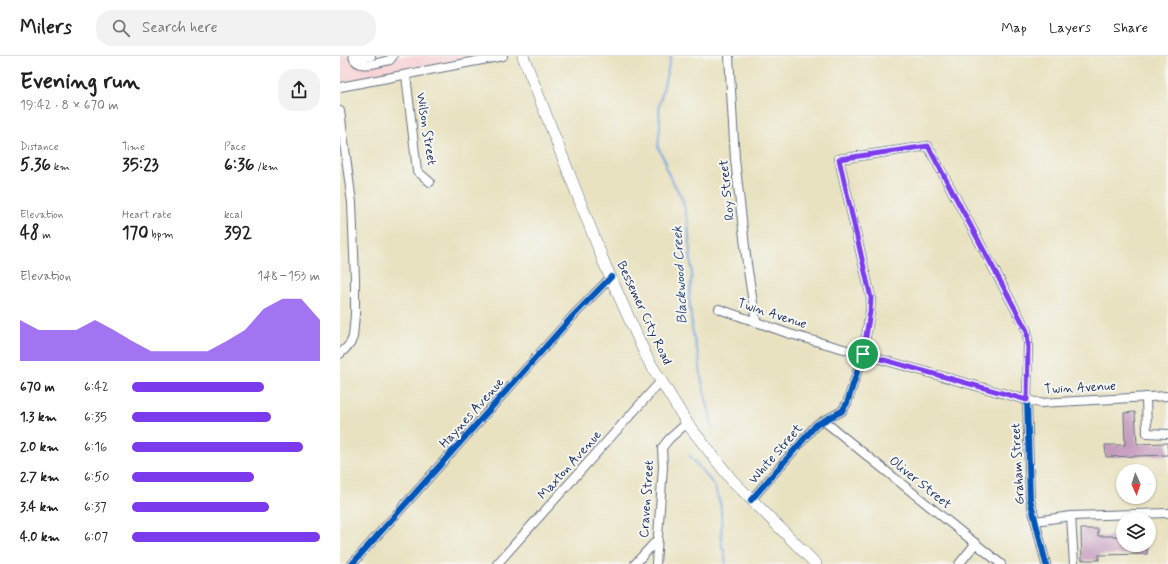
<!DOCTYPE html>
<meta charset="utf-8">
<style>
body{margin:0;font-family:Mynerve,sans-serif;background:#f2f2f2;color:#222;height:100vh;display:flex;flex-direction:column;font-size:15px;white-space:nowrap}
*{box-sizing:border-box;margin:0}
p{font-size:13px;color:#767676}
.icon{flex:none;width:22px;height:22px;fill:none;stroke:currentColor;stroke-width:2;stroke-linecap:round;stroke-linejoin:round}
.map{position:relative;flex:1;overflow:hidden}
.details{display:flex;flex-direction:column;background:#fff;width:340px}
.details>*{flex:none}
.needle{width:26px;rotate:177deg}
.fabs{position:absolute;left:776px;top:408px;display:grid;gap:8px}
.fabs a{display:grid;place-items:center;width:40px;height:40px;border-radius:50%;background:#fff;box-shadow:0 1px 3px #0004;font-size:20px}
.pin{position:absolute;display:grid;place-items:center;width:34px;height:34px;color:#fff;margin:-17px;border:2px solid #fff;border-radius:50%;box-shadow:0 1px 4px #0007}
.round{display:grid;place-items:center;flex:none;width:42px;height:42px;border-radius:16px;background:#f2f2f2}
.summary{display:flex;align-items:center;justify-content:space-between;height:68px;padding:0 20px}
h1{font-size:22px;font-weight:800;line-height:30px}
.figures{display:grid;grid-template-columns:repeat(3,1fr);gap:6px;height:68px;padding:4px 20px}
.figures div{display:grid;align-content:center}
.figures b{font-size:17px;font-weight:800}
.figures small{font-size:11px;font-weight:400}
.figures p{font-size:11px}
.chart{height:112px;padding:8px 20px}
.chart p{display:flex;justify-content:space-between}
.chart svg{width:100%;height:72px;margin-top:4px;fill:#7c3aed;opacity:.7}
ul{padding:0 20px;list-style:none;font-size:13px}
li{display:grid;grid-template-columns:64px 48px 1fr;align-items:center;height:30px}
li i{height:10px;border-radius:5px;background:#7c3aed}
header{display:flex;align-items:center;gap:24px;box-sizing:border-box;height:56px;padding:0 20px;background:#fff;border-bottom:1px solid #e0e0e0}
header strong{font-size:19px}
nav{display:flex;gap:22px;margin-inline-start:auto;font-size:14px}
.search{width:280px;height:36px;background:#f2f2f2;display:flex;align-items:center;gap:10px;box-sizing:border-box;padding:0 14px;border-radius:16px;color:#767676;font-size:15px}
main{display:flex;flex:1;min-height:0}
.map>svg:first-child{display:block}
</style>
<header>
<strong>Milers</strong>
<div class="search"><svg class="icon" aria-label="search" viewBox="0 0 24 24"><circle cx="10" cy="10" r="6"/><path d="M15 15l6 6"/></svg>Search here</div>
<nav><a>Map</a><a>Layers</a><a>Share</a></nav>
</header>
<main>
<section class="details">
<div class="summary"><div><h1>Evening run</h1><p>19:42 · 8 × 670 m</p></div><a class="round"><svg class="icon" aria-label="share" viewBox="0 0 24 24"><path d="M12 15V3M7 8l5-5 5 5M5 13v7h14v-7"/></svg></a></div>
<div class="figures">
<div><p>Distance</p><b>5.36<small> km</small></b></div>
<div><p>Time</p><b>35:23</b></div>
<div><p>Pace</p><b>6:36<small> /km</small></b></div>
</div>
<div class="figures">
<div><p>Elevation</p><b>48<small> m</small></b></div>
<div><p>Heart rate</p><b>170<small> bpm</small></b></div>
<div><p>kcal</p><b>392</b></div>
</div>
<div class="chart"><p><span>Elevation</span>148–153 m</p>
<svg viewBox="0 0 160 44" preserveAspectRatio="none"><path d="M0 44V19L10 25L20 25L30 25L40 19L50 25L60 32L70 38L80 38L90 38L100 38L110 32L120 25L130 12L140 6L150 6L160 19V44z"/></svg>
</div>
<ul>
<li><b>670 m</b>6:42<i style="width:70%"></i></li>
<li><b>1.3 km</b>6:35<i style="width:74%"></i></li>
<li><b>2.0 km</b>6:16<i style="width:91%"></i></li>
<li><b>2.7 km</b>6:50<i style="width:65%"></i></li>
<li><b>3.4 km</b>6:37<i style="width:73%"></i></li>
<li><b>4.0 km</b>6:07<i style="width:100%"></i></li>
</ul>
</section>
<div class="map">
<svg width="828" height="508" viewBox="0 0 828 508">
<rect width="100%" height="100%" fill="#f6f6f2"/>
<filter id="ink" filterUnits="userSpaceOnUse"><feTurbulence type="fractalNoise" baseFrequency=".025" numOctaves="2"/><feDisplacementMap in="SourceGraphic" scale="8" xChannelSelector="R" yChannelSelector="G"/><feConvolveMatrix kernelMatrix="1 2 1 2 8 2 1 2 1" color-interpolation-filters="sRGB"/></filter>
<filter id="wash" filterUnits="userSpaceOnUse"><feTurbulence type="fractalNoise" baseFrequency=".012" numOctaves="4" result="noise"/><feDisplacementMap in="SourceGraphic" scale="16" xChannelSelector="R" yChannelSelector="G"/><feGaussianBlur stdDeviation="0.9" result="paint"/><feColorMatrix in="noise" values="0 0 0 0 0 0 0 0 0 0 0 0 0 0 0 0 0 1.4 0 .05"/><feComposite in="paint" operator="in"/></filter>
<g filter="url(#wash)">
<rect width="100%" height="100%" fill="#e9e2c1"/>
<!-- built -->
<path fill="#f7cfd3" d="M0,0H139L1,26Z"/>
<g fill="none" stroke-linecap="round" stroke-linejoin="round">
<!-- stream -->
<g stroke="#75a7e0" stroke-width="2">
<path d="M331,0L319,50L320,70L318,91L326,107V113L330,121L342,142L348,166L352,220L349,241L353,279L359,301L361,321L373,372"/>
<path d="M350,400L374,429L381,450L382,493L384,494L386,508"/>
</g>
</g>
<g id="blocks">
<!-- building -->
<g fill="#c49abd">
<path d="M795,356L797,388L827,387L828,399L766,401L765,389H785L784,357Z"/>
<path d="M741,473H758V480H783V489H807V498L759,499V504H742Z"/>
</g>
</g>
</g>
<g filter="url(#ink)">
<use href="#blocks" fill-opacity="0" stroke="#636e81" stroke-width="1"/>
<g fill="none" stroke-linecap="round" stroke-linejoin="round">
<defs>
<g id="minor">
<path d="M13,0C17,15 39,6 50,4L53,0"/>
<path d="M389,0L395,103L407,208L416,266"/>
<path d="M14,3L31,0"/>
<path d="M66,19L77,115L90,126"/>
<path d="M0,31L163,0"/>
<path d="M0,55L12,147L15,223V258L13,281L10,288L0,298"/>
<path d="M379,253L450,278L687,344L700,347L828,340"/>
<path d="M806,341L807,377L828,378"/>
<path d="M484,365L661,508"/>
<path d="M411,444L476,369L502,355L507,347L523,298L530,256L531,242L499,103L588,90L687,275L688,288L687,344L690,443L706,508"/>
<path d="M731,460L734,508"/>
<path d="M695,465L731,460L828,457"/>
<path d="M12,508L232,261L271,221"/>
<path d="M157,508L321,325"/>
<path d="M295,508L317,484"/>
<path d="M316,508L323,411L322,392L329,383L347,367"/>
<path d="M619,508L636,487"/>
</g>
<path id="major" d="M183,0L265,209L307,302L347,367L391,423L476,508"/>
</defs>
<!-- minor casing -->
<use href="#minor" stroke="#636e81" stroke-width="10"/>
<!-- major casing -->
<use href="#major" stroke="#636e81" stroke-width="12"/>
<!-- minor -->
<use href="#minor" stroke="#fff" stroke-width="8"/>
<!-- major -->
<use href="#major" stroke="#fff" stroke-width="11"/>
<defs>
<g id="cycleway">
<path d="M411,444L476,369L502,355L507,347L523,298L530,256L531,242L499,103L588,90L687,275L688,288L687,344L690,443L706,508"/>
<path d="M12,508L232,261L271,221"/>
</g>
</defs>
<!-- cycleway casing -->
<use href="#cycleway" stroke="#f6f6f2" stroke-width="8"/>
<!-- cycleway -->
<use href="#cycleway" stroke="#0057b8" stroke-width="6"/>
</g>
</g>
<g fill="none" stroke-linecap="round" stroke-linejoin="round" filter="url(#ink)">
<defs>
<path id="route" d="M588,90L687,275L688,288L687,344L523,298L530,256L531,242L499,103Z"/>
</defs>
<!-- route casing -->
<use href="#route" stroke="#fff" stroke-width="8"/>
<!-- route -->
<use href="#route" stroke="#7c3aed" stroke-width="5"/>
</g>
<g text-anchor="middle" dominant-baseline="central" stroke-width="4" stroke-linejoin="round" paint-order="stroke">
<!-- street labels -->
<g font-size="13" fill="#1b2f5e" stroke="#f6f6f2">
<text transform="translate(86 73) rotate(81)">Wilson Street</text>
<text transform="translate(387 134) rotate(-96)">Roy Street</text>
<text transform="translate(304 257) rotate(65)">Bessemer City Road</text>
<text transform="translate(432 258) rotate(18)">Twin Avenue</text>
<text transform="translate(740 332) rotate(-3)">Twin Avenue</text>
<text transform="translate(132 357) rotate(-48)">Haynes Avenue</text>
<text transform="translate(436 398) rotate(-49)">White Street</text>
<text transform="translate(678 408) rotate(-93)">Graham Street</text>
<text transform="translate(230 409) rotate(-48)">Maxton Avenue</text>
<text transform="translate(580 427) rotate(39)">Oliver Street</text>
<text transform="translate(307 443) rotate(-86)">Craven Street</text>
</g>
<!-- water labels -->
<g font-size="14" font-style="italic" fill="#365385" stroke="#f6f6f2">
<text transform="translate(340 219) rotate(-93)">Blackwood Creek</text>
</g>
</g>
</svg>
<div class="fabs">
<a><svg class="needle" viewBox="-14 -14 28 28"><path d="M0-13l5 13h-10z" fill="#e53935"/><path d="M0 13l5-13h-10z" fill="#767676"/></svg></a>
<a><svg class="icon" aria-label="layers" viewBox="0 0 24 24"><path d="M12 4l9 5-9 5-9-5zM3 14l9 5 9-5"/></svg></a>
</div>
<div class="pin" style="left:523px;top:298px;background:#1e9e55"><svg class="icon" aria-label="arrive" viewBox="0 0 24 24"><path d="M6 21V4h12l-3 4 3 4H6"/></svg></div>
</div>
</main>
